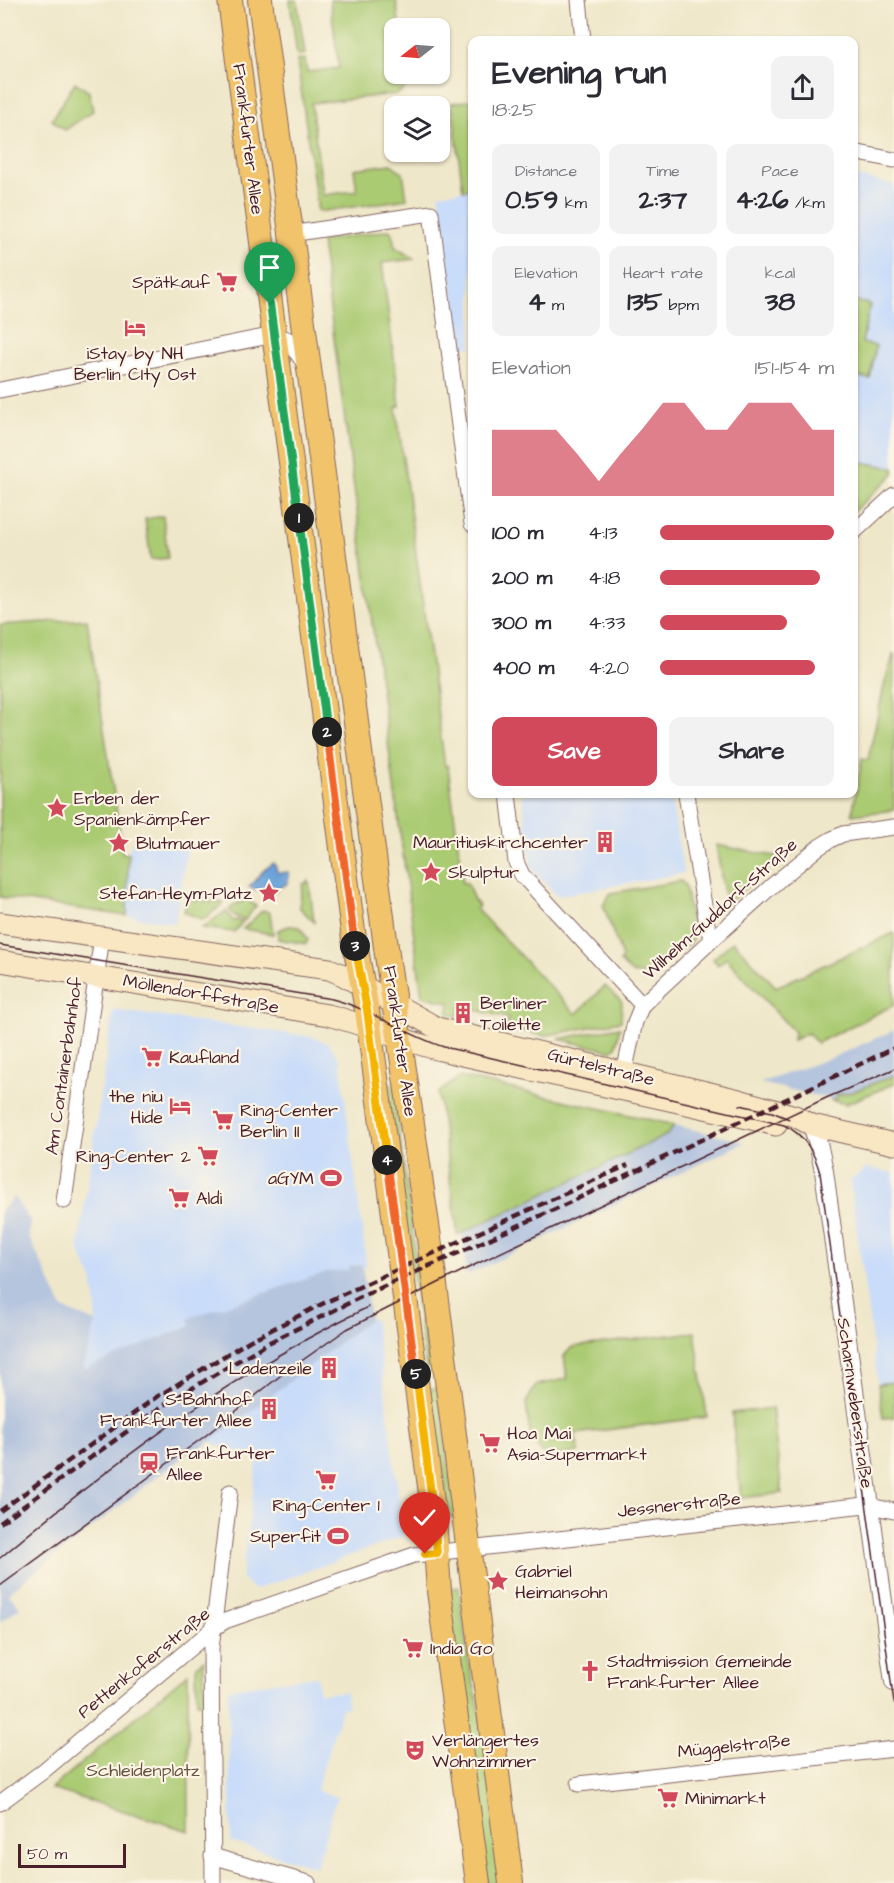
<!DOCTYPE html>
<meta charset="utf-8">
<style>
body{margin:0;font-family:"Architects Daughter",sans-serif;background:#f2f2f3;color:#2b2b33;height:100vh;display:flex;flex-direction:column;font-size:22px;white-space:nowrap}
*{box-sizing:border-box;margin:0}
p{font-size:20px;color:#7c7c81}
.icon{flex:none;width:33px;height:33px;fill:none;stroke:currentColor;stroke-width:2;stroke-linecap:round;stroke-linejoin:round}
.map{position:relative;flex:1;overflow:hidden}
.side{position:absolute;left:468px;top:36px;width:390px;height:762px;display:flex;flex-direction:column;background:#fff;border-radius:12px;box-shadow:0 2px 4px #0004}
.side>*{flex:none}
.needle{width:39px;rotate:253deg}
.tools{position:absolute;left:384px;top:18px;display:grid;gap:12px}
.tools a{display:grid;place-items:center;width:66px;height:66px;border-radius:12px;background:#fff;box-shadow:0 2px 4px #0004;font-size:30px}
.scale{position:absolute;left:18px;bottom:15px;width:108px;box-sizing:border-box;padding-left:6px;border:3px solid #4a1f2b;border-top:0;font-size:16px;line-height:21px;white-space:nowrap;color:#4a1f2b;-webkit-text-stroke:4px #fcf5e5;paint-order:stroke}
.pin{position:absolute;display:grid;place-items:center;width:51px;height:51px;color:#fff;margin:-62px -26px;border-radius:50% 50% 50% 0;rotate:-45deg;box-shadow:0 0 6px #0007}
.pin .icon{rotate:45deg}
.km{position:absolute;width:30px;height:30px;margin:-15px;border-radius:50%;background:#222;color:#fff;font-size:16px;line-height:30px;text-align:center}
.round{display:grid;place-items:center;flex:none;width:63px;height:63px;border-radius:12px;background:#f2f2f3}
.headline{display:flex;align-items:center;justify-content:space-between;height:102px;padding:0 24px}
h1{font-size:33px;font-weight:800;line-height:45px}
.figures{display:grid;grid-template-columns:repeat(3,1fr);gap:9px;height:102px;padding:6px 24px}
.figures div{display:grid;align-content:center;border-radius:12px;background:#f2f2f3;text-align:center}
.figures b{font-size:26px;font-weight:800}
.figures small{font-size:16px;font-weight:400}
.figures p{font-size:16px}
.chart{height:168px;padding:12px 24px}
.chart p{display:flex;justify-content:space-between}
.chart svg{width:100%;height:108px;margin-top:6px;fill:#d1495b;opacity:.7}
.cta{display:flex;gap:12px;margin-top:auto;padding:12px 24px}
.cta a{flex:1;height:69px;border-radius:12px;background:#d1495b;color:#fff;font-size:24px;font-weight:800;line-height:69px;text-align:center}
.cta a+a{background:#f2f2f3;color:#2b2b33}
ul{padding:0 24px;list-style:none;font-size:20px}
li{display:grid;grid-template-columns:96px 72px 1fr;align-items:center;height:45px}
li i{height:15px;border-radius:8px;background:#d1495b}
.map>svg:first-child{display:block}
</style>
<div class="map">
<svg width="894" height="1883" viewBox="0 0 894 1883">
<rect width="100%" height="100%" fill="#fcf5e5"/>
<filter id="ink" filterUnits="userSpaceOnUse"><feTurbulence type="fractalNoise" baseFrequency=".0167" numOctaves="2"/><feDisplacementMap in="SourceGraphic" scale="12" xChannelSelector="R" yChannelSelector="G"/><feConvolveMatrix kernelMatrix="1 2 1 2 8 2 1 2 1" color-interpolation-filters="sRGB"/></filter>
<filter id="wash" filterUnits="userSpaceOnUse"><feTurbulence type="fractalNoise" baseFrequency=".008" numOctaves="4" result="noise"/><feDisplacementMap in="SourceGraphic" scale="24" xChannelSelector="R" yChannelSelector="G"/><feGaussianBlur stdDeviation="1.35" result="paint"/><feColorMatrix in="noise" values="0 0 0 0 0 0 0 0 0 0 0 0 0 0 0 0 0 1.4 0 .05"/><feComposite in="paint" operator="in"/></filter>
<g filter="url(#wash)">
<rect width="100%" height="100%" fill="#efe7c9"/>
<!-- built -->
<g fill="#c9dcf9">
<path d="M854,176L894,185V468L854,461Z"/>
<path d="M472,189V346L460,348L439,194Z"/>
<path d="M522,794H670L684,873L557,896L531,868Z"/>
<path d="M133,841L187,850L175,923L127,916L128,853Z"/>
<path d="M113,1010L313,1037L329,1044L340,1060L367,1267L363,1268L361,1265L349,1266L350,1270L327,1272L190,1318L191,1325L85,1370L83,1364L90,1346L96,1322V1308L92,1278L78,1249Z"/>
<path d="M867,1168L894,1173V1382L878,1384L850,1181Z"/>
<path d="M370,1319H374L380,1356L404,1536L254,1590L241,1578L258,1456L228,1449L209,1441Z"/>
<path d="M317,1676L319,1693L346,1692L347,1708H342L316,1790L337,1797L316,1867L231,1842L228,1689Z"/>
</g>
<!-- industrial -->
<g fill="#b6c5de">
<path d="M894,1030V1075L851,1092L837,1095L836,1100L760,1083L836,1056Z"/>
<path d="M674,1125L745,1142L467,1275L462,1234L667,1135Z"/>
<path d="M14,1197L30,1220L29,1237L63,1309L96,1322L90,1346L83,1364L85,1369L191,1325L189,1318L327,1272L349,1270V1266L362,1265L370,1319L250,1412L201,1448L190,1451L8,1593L20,1607L0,1623V1211Z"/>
</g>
<!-- green -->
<g fill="#abcb73" stroke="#7a754f" stroke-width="1.5">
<path d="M290,0H297L305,54L297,55Z"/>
<path d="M330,0H396L400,28H394V74H406C407,83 406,90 397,94L311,103L323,195L357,191L354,169L391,164L403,173L407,199L318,212L297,60L305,59L307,72L339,68Z"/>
<path d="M75,82L89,92L93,111L65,130L52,120Z"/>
<path d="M472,100V189L463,190L452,103Z"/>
<path d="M389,230L392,233L395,247L414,259L382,263L400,406L396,407L445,766H448L463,883H467L474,900L479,906L476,909L576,1014L605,986L622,1002L621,1021L544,1036L506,1027L508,1018L461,1006L458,1016L448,1013L450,1003L422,996L321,241Z"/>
<path d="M854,301L870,304L862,343L876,346L870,379L854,376Z"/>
<path d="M854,461L894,468V474L854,511Z"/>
<path d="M163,516L168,558L151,560L145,519Z"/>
<path d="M87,619L123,853L128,854L127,916L0,897V625Z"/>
<path d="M894,653V810L852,815L862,759L868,760L884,686Z"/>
<path d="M716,845L780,857L726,905Z"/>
<path d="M309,881L314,922L299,907L303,884Z"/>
<path d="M681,881L685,885L694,937L689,944L642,975L632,973L620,962L622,957L603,905L611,893Z"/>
<path d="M187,899L224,903L203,920L184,912Z"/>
<path d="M245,899L256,906L244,921L232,914L229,909Z"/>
<path d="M263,910L270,913L273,934L243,929Z"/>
<path d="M226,911L233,921L237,920L242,923L234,932L202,928Z"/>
<path d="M289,926L300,927L308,940L306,944L278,939V930Z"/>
<path d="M894,933V1005L817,1043L808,1033L793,1040L794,1032L726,958L718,965L713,959L733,941L776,987Z"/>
<path d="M620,1027L616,1047L611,1051L558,1039Z"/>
<path d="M894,1075V1084L846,1104L830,1100H836L837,1095L852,1092Z"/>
<path d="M460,1077L674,1125L667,1135L458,1235L438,1093Z"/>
<path d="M393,1084L430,1366L426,1369L386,1085Z"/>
<path d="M695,1332L707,1417L575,1434L579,1452L562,1455L541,1453L530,1433L526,1403L536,1385L567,1379L564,1356L572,1347Z"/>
<path d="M894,1382V1417L883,1418L878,1384Z"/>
<path d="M438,1388L456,1517L450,1518L442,1462L433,1428L429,1390Z"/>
<path d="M772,1408L782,1493L741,1498L732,1413Z"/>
<path d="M459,1587L468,1659L483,1724L504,1883H487L448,1589Z"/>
<path d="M204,1660V1702H197L196,1666Z"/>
<path d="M188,1673L189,1831L51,1789Z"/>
</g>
<!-- water -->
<path fill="#6ba2d9" stroke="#5a6082" stroke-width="1.5" d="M274,863L278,873L289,872L288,883L269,894L249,887L264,870Z"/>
</g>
<g filter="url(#ink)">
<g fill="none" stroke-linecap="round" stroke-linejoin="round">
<defs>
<g id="minor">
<path d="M579,0L583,40"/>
<path d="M854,152L894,160"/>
<path d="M290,234L431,213L472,524"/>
<path d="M0,390L274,335L287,339L305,364"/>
<path d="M854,532L894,495"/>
<path d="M508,794L516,862L522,875L642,1005"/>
<path d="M686,794L708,930L714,938"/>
<path d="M624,1073L635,1022L642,1005L714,938L774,884L819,847L832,839L843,834L894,827"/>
<path d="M64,1201L102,937"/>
<path d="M579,1784L894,1749"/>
<path d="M0,1803L42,1772L214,1628L225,1621L414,1555L865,1505L894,1511"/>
<path d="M212,1856L308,1883"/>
<path d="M213,1883L211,1648L230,1492"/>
</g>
<path id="tertiary" d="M812,1125L818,1143L824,1171L894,1682"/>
<g id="secondary">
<path d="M0,923L329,969L343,975L437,1028L739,1100L795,1116L812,1125L894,1144"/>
<path d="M0,961L328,1015C366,1025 403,1041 441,1050C553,1076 665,1097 776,1125"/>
</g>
<g id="primary">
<path d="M230,0L354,939L367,1010L434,1517L439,1591L478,1883"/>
<path d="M260,0L388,962L429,1238L511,1883"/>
</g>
</defs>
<!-- minor casing -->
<use href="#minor" stroke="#846562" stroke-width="17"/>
<!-- tertiary casing -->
<use href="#tertiary" stroke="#846562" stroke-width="20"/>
<!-- secondary casing -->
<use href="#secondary" stroke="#846562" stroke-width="23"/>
<!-- primary casing -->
<use href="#primary" stroke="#846562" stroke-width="26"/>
<!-- minor -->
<use href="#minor" stroke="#fff" stroke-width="15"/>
<!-- tertiary -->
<use href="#tertiary" stroke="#fff" stroke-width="18"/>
<!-- secondary -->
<use href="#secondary" stroke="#f9e7c3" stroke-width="21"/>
<!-- primary -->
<use href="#primary" stroke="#f1c36a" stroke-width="24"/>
<!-- tram -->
<g stroke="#4a1f2b" stroke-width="1.5">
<path d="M0,945L332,999C372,1009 405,1035 444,1047L784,1125C805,1135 814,1152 820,1173L894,1703"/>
<path d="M740,1105L772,1112L789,1119"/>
<path d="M0,1558C115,1461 233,1373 368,1307"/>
<path d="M0,1586L205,1436L280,1376L347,1329L466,1269L826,1098L894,1069"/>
</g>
<!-- rail -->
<g stroke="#4a1f2b" stroke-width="4.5" stroke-dasharray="9 4.5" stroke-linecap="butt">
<path d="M0,1511L155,1398L249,1341L326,1302L628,1165"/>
<path d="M0,1523L161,1407L266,1344L367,1294L562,1206L894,1048"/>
</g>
</g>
</g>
<g fill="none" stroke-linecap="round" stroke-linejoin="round" filter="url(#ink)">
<defs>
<path id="split-1" d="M270,304L299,518"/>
<path id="split-2" d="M299,518L327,732"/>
<path id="split-3" d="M327,732L355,946"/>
<path id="split-4" d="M355,946L367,1010L387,1160"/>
<path id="split-5" d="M387,1160L416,1374"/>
<path id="split-6" d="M416,1374L434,1517L437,1553L425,1554"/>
</defs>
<!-- split-1 casing -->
<use href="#split-1" stroke="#fff" stroke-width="12"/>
<!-- split-2 casing -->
<use href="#split-2" stroke="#fff" stroke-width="12"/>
<!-- split-3 casing -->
<use href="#split-3" stroke="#fff" stroke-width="12"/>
<!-- split-4 casing -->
<use href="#split-4" stroke="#fff" stroke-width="12"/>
<!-- split-5 casing -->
<use href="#split-5" stroke="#fff" stroke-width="12"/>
<!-- split-6 casing -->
<use href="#split-6" stroke="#fff" stroke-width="12"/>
<!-- split-1 -->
<use href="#split-1" stroke="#22a559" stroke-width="8"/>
<!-- split-2 -->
<use href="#split-2" stroke="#22a559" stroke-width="8"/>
<!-- split-3 -->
<use href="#split-3" stroke="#f0652b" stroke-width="8"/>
<!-- split-4 -->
<use href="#split-4" stroke="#f5b400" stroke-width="8"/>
<!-- split-5 -->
<use href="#split-5" stroke="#f0652b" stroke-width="8"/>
<!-- split-6 -->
<use href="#split-6" stroke="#f5b400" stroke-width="8"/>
</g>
<!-- icons -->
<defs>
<symbol id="supermarket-bare" viewBox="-9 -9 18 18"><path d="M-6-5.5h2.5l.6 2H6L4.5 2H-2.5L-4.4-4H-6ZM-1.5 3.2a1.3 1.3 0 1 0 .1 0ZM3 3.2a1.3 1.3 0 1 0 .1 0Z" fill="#d1495b" stroke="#fcf5e5" stroke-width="2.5" paint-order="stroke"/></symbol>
<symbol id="hotel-bare" viewBox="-9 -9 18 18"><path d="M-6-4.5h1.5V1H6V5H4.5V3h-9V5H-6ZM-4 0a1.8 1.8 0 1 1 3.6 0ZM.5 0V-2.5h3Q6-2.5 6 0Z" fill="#d1495b" stroke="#fcf5e5" stroke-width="2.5" paint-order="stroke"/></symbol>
<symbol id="sight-bare" viewBox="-9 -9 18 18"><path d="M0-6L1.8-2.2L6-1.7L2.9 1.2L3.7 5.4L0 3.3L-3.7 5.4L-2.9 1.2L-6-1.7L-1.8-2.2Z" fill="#d1495b" stroke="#fcf5e5" stroke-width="2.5" paint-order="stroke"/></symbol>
<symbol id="building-bare" viewBox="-9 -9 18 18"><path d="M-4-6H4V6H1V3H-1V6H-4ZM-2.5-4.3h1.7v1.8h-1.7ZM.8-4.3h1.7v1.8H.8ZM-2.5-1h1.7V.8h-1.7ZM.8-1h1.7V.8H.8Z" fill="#d1495b" stroke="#fcf5e5" stroke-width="2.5" paint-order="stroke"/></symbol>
<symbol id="stadium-bare" viewBox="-9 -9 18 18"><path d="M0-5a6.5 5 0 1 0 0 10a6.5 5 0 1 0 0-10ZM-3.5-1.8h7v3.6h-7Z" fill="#d1495b" stroke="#fcf5e5" stroke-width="2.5" paint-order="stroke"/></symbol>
<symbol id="station-bare" viewBox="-9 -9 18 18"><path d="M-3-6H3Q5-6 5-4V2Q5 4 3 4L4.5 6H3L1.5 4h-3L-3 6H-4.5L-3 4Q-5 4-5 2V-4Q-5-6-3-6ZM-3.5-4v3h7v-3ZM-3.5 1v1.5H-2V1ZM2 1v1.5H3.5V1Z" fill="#d1495b" stroke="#fcf5e5" stroke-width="2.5" paint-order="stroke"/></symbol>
<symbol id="church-bare" viewBox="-9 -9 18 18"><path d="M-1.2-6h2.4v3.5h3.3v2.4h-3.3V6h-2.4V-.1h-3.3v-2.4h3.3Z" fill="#d1495b" stroke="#fcf5e5" stroke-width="2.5" paint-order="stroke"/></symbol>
<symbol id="theatre-bare" viewBox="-9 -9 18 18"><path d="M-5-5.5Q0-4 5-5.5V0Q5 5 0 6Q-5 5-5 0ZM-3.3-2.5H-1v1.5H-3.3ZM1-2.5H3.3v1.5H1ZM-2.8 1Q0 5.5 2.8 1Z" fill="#d1495b" stroke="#fcf5e5" stroke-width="2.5" paint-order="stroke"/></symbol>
</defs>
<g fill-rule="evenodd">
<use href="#supermarket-bare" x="212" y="267" width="30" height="30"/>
<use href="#hotel-bare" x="120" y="313" width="30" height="30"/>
<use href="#sight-bare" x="42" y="793" width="30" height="30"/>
<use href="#building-bare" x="590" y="827" width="30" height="30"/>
<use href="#sight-bare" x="104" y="828" width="30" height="30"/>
<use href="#sight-bare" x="416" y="857" width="30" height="30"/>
<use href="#sight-bare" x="254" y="878" width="30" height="30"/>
<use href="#building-bare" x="448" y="998" width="30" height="30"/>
<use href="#supermarket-bare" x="137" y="1042" width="30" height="30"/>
<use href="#hotel-bare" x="165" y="1091" width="30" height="30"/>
<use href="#supermarket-bare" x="208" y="1105" width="30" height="30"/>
<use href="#supermarket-bare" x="193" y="1141" width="30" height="30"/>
<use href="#stadium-bare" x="316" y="1163" width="30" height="30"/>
<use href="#supermarket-bare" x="164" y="1183" width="30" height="30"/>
<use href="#building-bare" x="314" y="1353" width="30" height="30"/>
<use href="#building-bare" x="254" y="1394" width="30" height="30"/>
<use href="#supermarket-bare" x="475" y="1428" width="30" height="30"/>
<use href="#station-bare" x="134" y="1448" width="30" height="30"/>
<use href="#supermarket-bare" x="311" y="1465" width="30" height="30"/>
<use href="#stadium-bare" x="323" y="1521" width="30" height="30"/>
<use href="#sight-bare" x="483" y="1566" width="30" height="30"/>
<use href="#supermarket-bare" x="398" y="1633" width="30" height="30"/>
<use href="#church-bare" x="575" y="1656" width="30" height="30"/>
<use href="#theatre-bare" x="400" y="1735" width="30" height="30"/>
<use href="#supermarket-bare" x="653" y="1783" width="30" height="30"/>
</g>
<g text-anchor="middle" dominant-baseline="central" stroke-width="4.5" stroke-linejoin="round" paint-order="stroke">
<!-- street labels -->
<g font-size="18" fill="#4a1f2b" stroke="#fcf5e5">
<text transform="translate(248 139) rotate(83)">Frankfurter Allee</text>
<text transform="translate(720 909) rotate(-42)">Wilhelm-Guddorf-Straße</text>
<text transform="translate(201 994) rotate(10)">Möllendorffstraße</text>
<text transform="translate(400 1041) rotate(82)">Frankfurter Allee</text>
<text transform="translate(64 1066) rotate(-82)">Am Containerbahnhof</text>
<text transform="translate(601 1067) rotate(14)">Gürtelstraße</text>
<text transform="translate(855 1403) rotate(82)">Scharnweberstraße</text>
<text transform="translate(679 1505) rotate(-6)">Jessnerstraße</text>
<text transform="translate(144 1663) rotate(-39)">Pettenkoferstraße</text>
<text transform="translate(734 1746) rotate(-6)">Müggelstraße</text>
</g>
<!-- poi labels -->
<g font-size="18" fill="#4a1f2b" stroke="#fcf5e5" text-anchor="start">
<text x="210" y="282" text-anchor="end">Spätkauf</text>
<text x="135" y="353" text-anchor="middle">iStay by NH<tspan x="135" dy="21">Berlin CIty Ost</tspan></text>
<text x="74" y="798">Erben der<tspan x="74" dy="21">Spanienkämpfer</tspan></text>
<text x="588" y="842" text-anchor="end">Mauritiuskirchcenter</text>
<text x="136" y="843">Blutmauer</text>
<text x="448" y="872">Skulptur</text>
<text x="252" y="893" text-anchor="end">Stefan-Heym-Platz</text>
<text x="480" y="1003">Berliner<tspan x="480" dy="21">Toilette</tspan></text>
<text x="169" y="1057">Kaufland</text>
<text x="163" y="1096" text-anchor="end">the niu<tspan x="163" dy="21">Hide</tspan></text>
<text x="240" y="1110">Ring-Center<tspan x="240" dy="21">Berlin II</tspan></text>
<text x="191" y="1156" text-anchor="end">Ring-Center 2</text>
<text x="314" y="1178" text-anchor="end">aGYM</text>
<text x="196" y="1198">Aldi</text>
<text x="312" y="1368" text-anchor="end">Ladenzeile</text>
<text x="252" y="1399" text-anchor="end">S-Bahnhof<tspan x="252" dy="21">Frankfurter Allee</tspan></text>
<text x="507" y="1433">Hoa Mai<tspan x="507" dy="21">Asia-Supermarkt</tspan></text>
<text x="166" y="1453">Frankfurter<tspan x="166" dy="21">Allee</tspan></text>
<text x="326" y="1505" text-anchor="middle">Ring-Center 1</text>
<text x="321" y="1536" text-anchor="end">Superfit</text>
<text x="515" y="1571">Gabriel<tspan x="515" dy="21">Heimansohn</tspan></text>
<text x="430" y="1648">India Go</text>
<text x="607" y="1661">Stadtmission Gemeinde<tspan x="607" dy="21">Frankfurter Allee</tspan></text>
<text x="432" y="1740">Verlängertes<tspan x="432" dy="21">Wohnzimmer</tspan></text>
<text x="685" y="1798">Minimarkt</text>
</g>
<!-- park labels -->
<g font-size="18" fill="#675341" stroke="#fcf5e5">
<text x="143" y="1770">Schleidenplatz</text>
</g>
</g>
</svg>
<div class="tools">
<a><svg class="needle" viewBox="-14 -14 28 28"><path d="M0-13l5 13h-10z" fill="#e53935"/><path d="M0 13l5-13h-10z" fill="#7c7c81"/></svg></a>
<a><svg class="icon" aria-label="layers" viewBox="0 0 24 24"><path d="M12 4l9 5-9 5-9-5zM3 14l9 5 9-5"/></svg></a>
</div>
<div class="scale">50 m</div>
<div class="pin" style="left:270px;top:304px;background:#1e9e55"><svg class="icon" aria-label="arrive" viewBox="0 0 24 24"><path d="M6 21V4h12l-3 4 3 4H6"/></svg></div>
<div class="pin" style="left:425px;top:1554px;background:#d93025"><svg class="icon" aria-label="check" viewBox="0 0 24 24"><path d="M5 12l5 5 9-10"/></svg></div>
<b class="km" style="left:299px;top:518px">1</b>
<b class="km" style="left:327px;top:732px">2</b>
<b class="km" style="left:355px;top:946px">3</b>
<b class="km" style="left:387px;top:1160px">4</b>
<b class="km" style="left:416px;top:1374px">5</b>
<section class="side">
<div class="headline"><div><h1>Evening run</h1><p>18:25</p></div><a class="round"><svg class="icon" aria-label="share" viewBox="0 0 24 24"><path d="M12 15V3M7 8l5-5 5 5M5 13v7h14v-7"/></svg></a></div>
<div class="figures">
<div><p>Distance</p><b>0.59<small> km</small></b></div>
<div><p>Time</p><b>2:37</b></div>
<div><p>Pace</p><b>4:26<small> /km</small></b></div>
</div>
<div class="figures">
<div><p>Elevation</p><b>4<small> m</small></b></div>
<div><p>Heart rate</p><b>135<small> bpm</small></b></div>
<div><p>kcal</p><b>38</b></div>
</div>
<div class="chart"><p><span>Elevation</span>151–154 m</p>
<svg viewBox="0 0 160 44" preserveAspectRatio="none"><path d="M0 44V17L10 17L20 17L30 17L40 27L50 38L60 27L70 17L80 6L90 6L100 17L110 17L120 6L130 6L140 6L150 17L160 17V44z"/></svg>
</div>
<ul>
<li><b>100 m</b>4:13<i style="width:100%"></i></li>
<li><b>200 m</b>4:18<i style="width:92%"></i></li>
<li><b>300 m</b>4:33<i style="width:73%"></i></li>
<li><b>400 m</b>4:20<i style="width:89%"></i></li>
</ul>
<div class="cta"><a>Save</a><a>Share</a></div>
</section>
</div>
